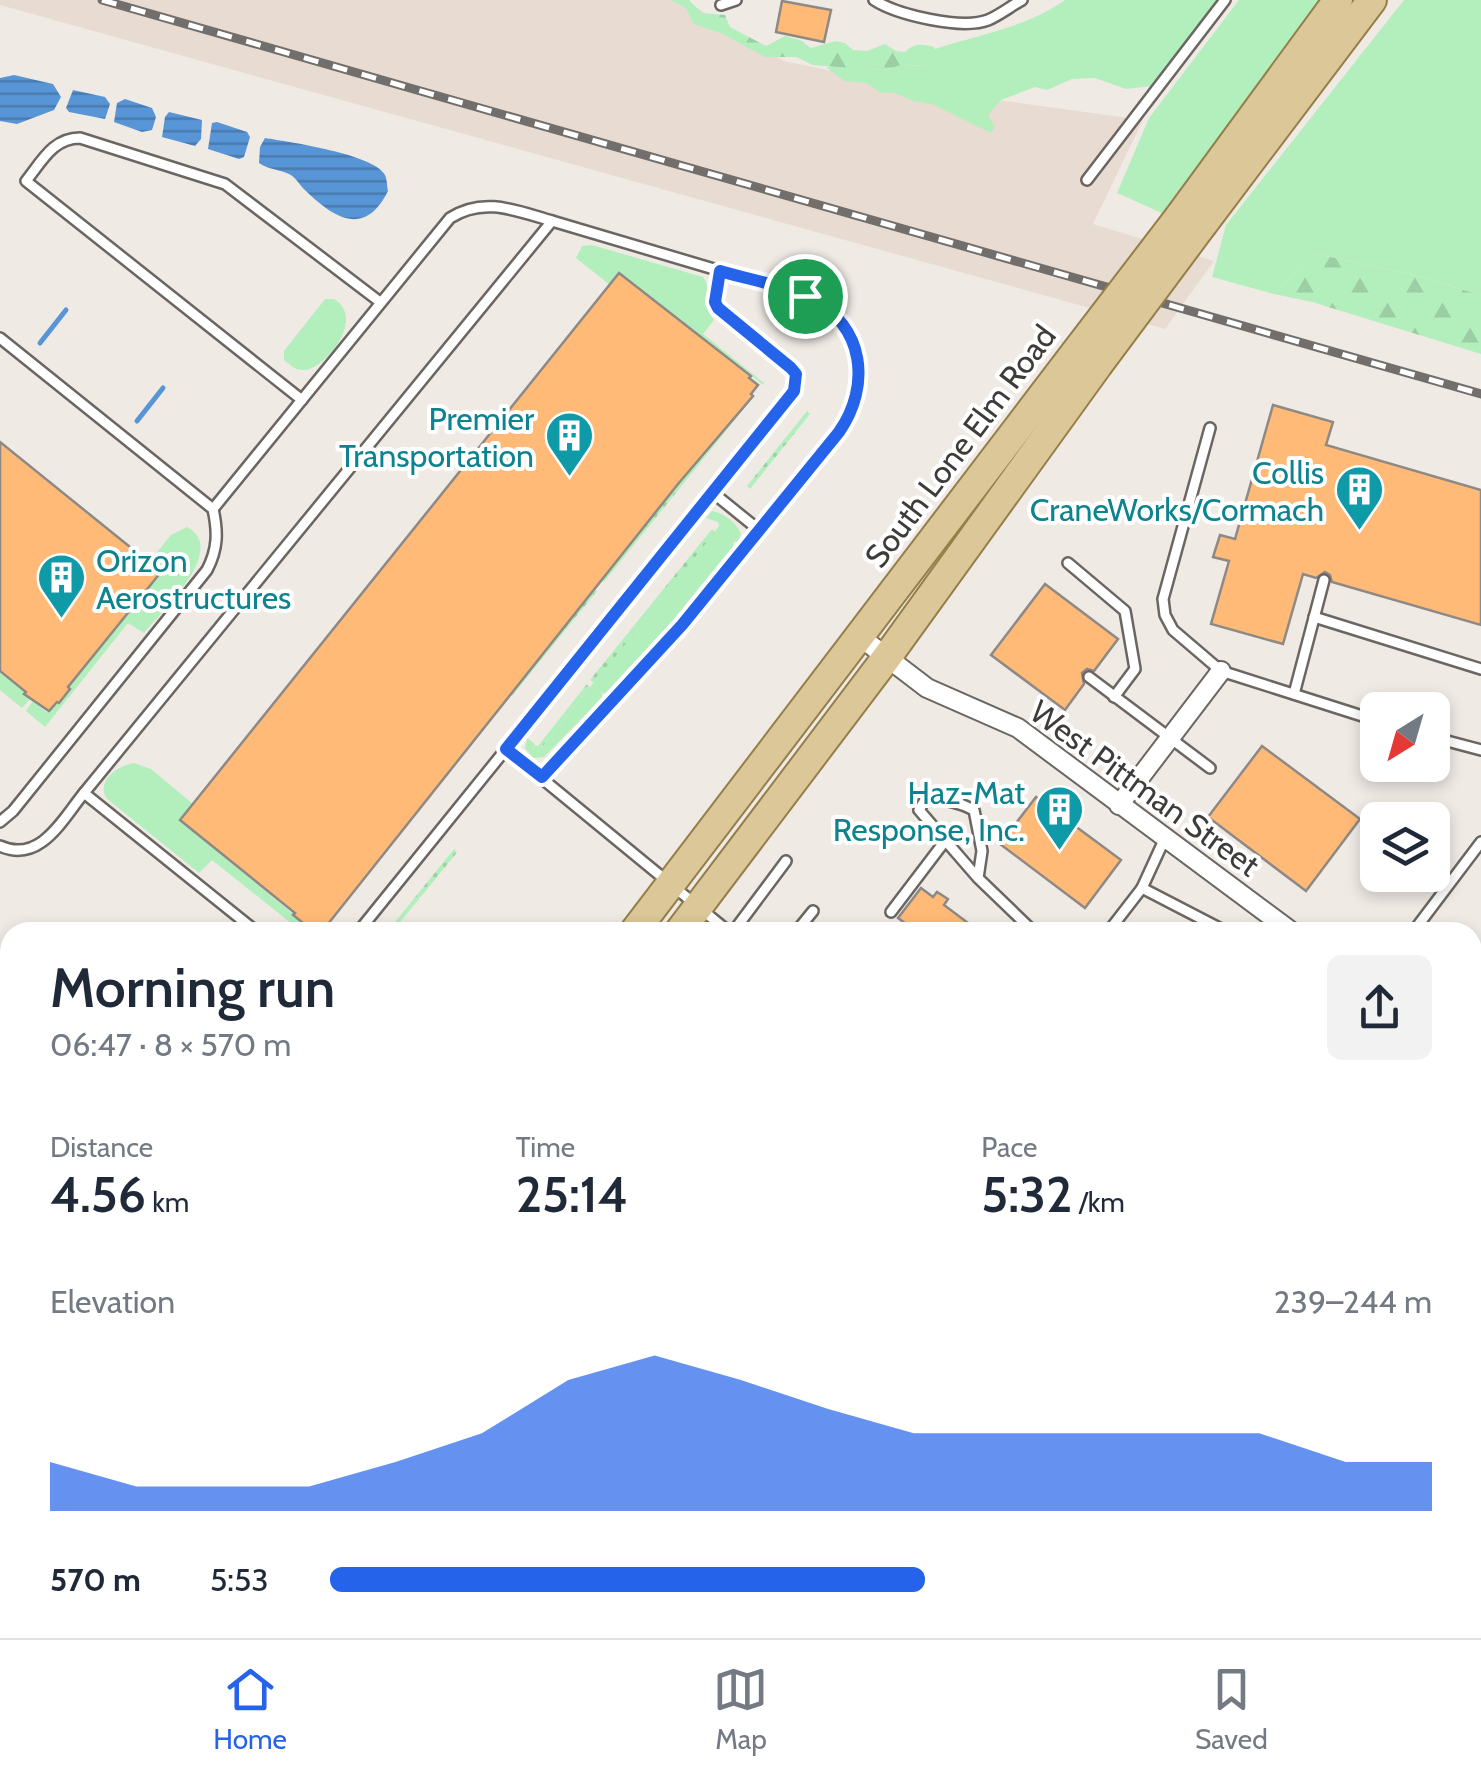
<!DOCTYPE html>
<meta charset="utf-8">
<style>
body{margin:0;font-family:Cabin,sans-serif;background:#f2f2f3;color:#1f2937;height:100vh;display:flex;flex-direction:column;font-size:38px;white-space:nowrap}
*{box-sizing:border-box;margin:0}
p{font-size:32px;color:#747a83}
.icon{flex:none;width:55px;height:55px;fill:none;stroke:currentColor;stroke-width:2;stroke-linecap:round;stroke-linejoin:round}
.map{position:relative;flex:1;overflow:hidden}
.sheet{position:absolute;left:0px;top:922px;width:1482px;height:718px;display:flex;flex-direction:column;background:#fff;border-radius:30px 30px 0 0;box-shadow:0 5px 15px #0003}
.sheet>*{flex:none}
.needle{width:65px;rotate:217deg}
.fabs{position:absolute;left:1360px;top:692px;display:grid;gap:20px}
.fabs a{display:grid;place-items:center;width:90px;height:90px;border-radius:15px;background:#fff;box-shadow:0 5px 15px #0003;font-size:50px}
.pin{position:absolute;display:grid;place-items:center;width:85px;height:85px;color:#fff;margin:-42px;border:5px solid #fff;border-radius:50%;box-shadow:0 2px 10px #0007}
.round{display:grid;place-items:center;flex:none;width:105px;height:105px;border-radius:15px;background:#f2f2f3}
.head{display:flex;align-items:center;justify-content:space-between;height:170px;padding:0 50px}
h1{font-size:55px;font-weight:600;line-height:75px}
.figures{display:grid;grid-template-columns:repeat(3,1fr);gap:15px;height:170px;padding:10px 50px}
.figures div{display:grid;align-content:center}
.figures b{font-size:50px;font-weight:600}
.figures small{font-size:28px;font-weight:400}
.figures p{font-size:28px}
.chart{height:280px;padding:20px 50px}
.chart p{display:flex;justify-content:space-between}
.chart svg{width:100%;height:180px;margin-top:10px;fill:#2563eb;opacity:.7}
ul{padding:0 50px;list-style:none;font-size:32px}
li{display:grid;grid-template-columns:160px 120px 1fr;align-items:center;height:75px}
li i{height:25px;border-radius:12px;background:#2563eb}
.tabs{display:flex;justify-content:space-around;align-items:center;height:140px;border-top:2px solid #e0e1e3;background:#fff;font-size:28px;color:#747a83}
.tabs a{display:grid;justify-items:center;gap:5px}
.tabs .on{color:#2563eb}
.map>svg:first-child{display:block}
</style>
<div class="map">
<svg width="1481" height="1638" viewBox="0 0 1481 1638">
<defs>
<pattern id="forest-firs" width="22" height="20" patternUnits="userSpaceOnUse" patternTransform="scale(2.5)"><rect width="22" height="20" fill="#b3efbd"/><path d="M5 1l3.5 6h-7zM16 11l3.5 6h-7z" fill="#9bcea3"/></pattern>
<pattern id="garden-dots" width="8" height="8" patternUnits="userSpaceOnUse" patternTransform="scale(2.5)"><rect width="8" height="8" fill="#b3efbd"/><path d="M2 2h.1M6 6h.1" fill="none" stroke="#9bcea3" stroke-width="1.8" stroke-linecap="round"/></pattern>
<pattern id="water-rules" width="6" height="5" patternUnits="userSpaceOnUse" patternTransform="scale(2.5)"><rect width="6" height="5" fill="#5895d6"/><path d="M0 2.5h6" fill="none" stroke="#4a7baf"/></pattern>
</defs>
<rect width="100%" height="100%" fill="#f0eae5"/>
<!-- built -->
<path fill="#e8dcd2" d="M0,0H684L784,61L919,89L1143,120L1093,224L1214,261L1165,329L0,5Z"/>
<!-- green -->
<g fill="#b3efbd">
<path d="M1065,0H1218L1152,86L1126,89L1095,78L1072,79L1047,90L1035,87L1001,100L988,115L995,127L991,133L932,104L913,101L895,93H881L866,83L844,81L826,67L864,66L882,71L901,65L928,66L935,49C980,34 1025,28 1065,0Z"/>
<path d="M1239,0H1325L1166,215L1117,193L1149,118Z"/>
<path d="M1404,0H1481V295L1413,275L1312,253L1274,294L1212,277L1226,225Z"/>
<path d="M592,245L703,277C713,290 701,303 714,320L703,334L764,383L763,385L737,364L735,366L610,285L576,258L582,246Z"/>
<path d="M325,299H334C367,319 324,369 305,370C296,371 290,365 284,360V351Z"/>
<path d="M712,511C724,513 737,523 741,534L737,543L734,541L733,547L668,628L605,694L602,692V698L544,757L533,758L525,748L527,738L535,744L532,748L538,752L719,526L718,522L706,518Z"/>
<path d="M187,527C229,549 162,611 144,633L128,623L45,727L26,711L33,701L48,713L70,690L68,687L161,572L149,562L171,535Z"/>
<path d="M0,671L32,697L22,708L0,690Z"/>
<path d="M134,763L151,769L193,804L180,820L315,932H302L212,860L199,873L106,798C97,780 117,766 134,763Z"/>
</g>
<!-- forest -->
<g fill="url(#forest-firs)">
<path d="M670,0H689L702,13L725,15L730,27L766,46L785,36L800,40L811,48L836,41L845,43L853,50L867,51L885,44L896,51L905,52C915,43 922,44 934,47L939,57L928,66L901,65L882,71L864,66L850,68L813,65L796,57H765L723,34L694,24L685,7Z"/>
<path d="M1312,253L1413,275L1481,295V354L1312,302L1274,294Z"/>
</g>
<!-- garden -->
<g fill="url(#garden-dots)">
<path d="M743,404L746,406L604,582L601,580Z"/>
<path d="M807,411L810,414L750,489L747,486Z"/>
<path d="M712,529L715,532L594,683L590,680Z"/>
<path d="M594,589L597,591L512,696L510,694Z"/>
<path d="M587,684L590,687L538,752L533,751V745L538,746Z"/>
<path d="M454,849L457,852L455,855L392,932H387Z"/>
</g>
<!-- water -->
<g fill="url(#water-rules)">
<path d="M14,75L53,84L61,97L54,110L17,124L0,121V78Z"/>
<path d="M73,90L105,97L110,104L105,119L69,112L66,108Z"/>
<path d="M125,99L152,108L156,117L152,130L142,132L114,122L117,103Z"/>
<path d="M169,112L202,120L201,139L195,146L162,137L165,117Z"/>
<path d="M217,122L247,132L250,137L244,157L239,159L208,149L212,123Z"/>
<path d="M265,138C289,142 374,154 385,175C387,179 387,187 388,191C365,237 335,219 306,191C300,186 296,177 289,174C279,169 269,170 259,163L260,147Z"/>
</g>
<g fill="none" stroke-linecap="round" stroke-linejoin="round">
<!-- stream -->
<g stroke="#5895d6" stroke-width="5">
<path d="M40,343L66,310"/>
<path d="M137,421L163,388"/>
</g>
</g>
<!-- building -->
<g fill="#ffba77" stroke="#8e8985" stroke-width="2.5">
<path d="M782,1L831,10L824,42L776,32Z"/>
<path d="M619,273L751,376L749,378L758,385L751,394L753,396L678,484L328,924L319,932L310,924L308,927L293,915L295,913L180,820Z"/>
<path d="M1273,405L1333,422L1326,445L1481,490V625L1332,582L1330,575L1325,572L1316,578L1303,574L1283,644L1211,624L1229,561L1213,557L1220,535L1235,539Z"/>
<path d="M0,442L161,572L68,687L70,689L59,703L57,702L49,711L24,694L26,692L0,671Z"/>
<path d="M1045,584L1118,639L1094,671L1087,669L1082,673L1084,684L1065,710L991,655Z"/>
<path d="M1262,746L1360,819L1306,891L1208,817Z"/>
<path d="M1036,797L1121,860L1085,908L1000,844Z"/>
<path d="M921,888L933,897L937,892L948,899L944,905L980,932H917L898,918Z"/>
</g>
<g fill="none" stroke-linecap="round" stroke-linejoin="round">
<defs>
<g id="lane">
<path d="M874,0C897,15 962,30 988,20C1000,15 1011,6 1022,0"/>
<path d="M721,5L736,0"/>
<path d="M1087,180L1225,0"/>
<path d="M0,338L213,509C218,532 218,549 207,570L13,811L0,822"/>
<path d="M302,400L26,181C42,161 53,138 80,138L225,184L380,302"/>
<path d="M1210,428L1163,599L1165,615L1173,630L1221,671L1378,721"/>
<path d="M712,492L759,530"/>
<path d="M213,509L450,218C484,196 517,211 552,221"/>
<path d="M1068,563L1125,611L1135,669L1114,697"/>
<path d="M1314,617L1481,669"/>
<path d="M1089,677L1210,768"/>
<path d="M1294,694L1324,580"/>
<path d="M1432,737L1481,750"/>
<path d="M506,749L794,391L796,375L791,368L718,308L715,302L721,271"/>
<path d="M84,793L552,221L805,296C862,326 876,379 839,432L682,625L542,777"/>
<path d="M0,846C40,864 62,820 84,793L257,932"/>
<path d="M978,878L982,851L974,810C958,802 943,798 925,800L919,810L978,878L1034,932"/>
<path d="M1142,888L1165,838"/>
<path d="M891,912L945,841"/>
<path d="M358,932L506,749L729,932"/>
<path d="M733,932L786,861"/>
<path d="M796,932L813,911"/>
<path d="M1108,932L1142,888L1227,932"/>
<path d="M1413,932L1481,842"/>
<path d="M0,1422L10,1408"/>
<path d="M0,1443L10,1451"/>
<path d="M264,1630L275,1638"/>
<path d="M319,1638L325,1630"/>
<path d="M464,1638L470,1630"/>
<path d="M580,1638H589"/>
</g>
<g id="street">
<path d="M859,636L927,688L1018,728L1292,932"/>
<path d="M1119,805L1221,671"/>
<path d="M0,1184L10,1195"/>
<path d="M0,1327L10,1313"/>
<path d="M1472,1570L1481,1558"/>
<path d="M927,1637L929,1638"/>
<path d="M1307,1638L1313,1630"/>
</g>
<path id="secondary" d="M0,1518L10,1526"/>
<g id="primary">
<path d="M1179,217L1338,0"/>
<path d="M1203,224L1372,0"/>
<path d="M634,932L1075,353"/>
<path d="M679,932L887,657L1098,365"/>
</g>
<g id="highway">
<path d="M0,984L10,988"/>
<path d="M0,1018L10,1025"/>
<path d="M0,1057L10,1065"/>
<path d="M789,1630L814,1638"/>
<path d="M108,1638L114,1630"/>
<path d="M152,1638L158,1630"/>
</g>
</defs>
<!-- lane casing -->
<use href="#lane" stroke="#6b6662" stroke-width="14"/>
<!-- street casing -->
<use href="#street" stroke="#6b6662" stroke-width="22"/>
<!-- secondary casing -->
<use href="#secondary" stroke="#6b6662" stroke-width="30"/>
<!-- primary casing -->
<use href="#primary" stroke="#947e4a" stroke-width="32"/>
<!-- highway casing -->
<use href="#highway" stroke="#947e4a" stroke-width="35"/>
<!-- lane -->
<use href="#lane" stroke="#fff" stroke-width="9"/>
<!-- street -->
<use href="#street" stroke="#fff" stroke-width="18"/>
<!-- secondary -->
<use href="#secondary" stroke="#ede3cb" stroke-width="25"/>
<!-- primary -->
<use href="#primary" stroke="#dbc797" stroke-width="28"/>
<!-- highway -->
<use href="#highway" stroke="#c3a252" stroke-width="30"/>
<defs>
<path id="rail" d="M102,0L1481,394"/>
</defs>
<!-- rail casing -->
<use href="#rail" stroke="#716e6b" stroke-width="9"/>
<!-- rail -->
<use href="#rail" stroke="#fff" stroke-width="5" stroke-dasharray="15" stroke-linecap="butt"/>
<defs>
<g id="primary-bridge">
<path d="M1075,353L1179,217"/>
<path d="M1098,365L1203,224"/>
</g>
</defs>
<!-- primary-bridge casing -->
<use href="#primary-bridge" stroke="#947e4a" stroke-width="32" stroke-linecap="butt"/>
<!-- primary-bridge -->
<use href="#primary-bridge" stroke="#dbc797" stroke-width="28"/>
</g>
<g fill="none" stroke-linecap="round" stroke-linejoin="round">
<defs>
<path id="route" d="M720,271C750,280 784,285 811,299C865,326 871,386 839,432L682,625L542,777L506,749L794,391L796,374L791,368L718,308L715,302Z"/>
</defs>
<!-- route casing -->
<use href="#route" stroke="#fff" stroke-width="20"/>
<!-- route -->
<use href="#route" stroke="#2563eb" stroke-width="12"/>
</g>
<!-- icons -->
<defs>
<symbol id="building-pin" viewBox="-11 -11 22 30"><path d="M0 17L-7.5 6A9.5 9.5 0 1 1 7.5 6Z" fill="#0f9aa8" stroke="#fff"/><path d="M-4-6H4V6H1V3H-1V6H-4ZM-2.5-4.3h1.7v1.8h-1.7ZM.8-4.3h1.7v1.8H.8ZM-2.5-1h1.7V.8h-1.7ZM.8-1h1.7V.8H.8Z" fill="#fff"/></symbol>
</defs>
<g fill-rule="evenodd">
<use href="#building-pin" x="542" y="408" width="55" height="75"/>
<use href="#building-pin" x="1332" y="462" width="55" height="75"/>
<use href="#building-pin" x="34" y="550" width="55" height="75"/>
<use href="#building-pin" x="1032" y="782" width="55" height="75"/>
</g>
<g text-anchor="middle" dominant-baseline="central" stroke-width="8" stroke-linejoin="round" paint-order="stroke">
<!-- culture labels -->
<g font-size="32" fill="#0d838f" stroke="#fff" text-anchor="end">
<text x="534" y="418">Premier<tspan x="534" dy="37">Transportation</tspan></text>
<text x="1324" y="472">Collis<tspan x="1324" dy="37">CraneWorks/Cormach</tspan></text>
<text x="96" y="560" text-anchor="start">Orizon<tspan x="96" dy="37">Aerostructures</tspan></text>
<text x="1025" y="792">Haz-Mat<tspan x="1025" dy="37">Response, Inc.</tspan></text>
</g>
<!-- street labels -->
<g font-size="32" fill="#3e3c3a" stroke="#fff">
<text transform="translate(960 446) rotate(-53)">South Lone Elm Road</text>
<text transform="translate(1145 788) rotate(36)">West Pittman Street</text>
</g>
</g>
</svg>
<div class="fabs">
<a><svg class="needle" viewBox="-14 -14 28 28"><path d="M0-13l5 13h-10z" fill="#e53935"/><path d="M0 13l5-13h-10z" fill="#747a83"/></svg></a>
<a><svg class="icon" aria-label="layers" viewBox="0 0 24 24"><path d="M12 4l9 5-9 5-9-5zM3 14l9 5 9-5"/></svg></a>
</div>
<div class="pin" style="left:805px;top:296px;background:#1e9e55"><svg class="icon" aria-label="arrive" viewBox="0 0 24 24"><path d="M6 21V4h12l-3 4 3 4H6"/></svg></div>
<section class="sheet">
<div class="head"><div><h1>Morning run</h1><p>06:47 · 8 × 570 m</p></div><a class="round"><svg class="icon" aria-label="share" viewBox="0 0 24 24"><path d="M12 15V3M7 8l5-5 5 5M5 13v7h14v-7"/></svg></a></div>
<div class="figures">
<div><p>Distance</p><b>4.56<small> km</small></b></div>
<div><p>Time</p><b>25:14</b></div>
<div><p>Pace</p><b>5:32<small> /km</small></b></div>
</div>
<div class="chart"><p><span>Elevation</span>239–244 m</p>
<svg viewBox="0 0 160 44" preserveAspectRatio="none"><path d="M0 44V32L10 38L20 38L30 38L40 32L50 25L60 12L70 6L80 12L90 19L100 25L110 25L120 25L130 25L140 25L150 32L160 32V44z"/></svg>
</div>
<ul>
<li><b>570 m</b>5:53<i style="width:54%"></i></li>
</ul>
</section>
</div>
<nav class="tabs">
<a class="on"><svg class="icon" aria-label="home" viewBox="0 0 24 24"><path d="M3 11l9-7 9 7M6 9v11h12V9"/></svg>Home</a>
<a><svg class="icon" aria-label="map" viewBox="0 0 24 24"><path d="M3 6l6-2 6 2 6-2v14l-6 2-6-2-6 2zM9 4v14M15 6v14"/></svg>Map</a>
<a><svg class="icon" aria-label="saved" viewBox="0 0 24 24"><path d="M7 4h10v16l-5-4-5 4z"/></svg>Saved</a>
</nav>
